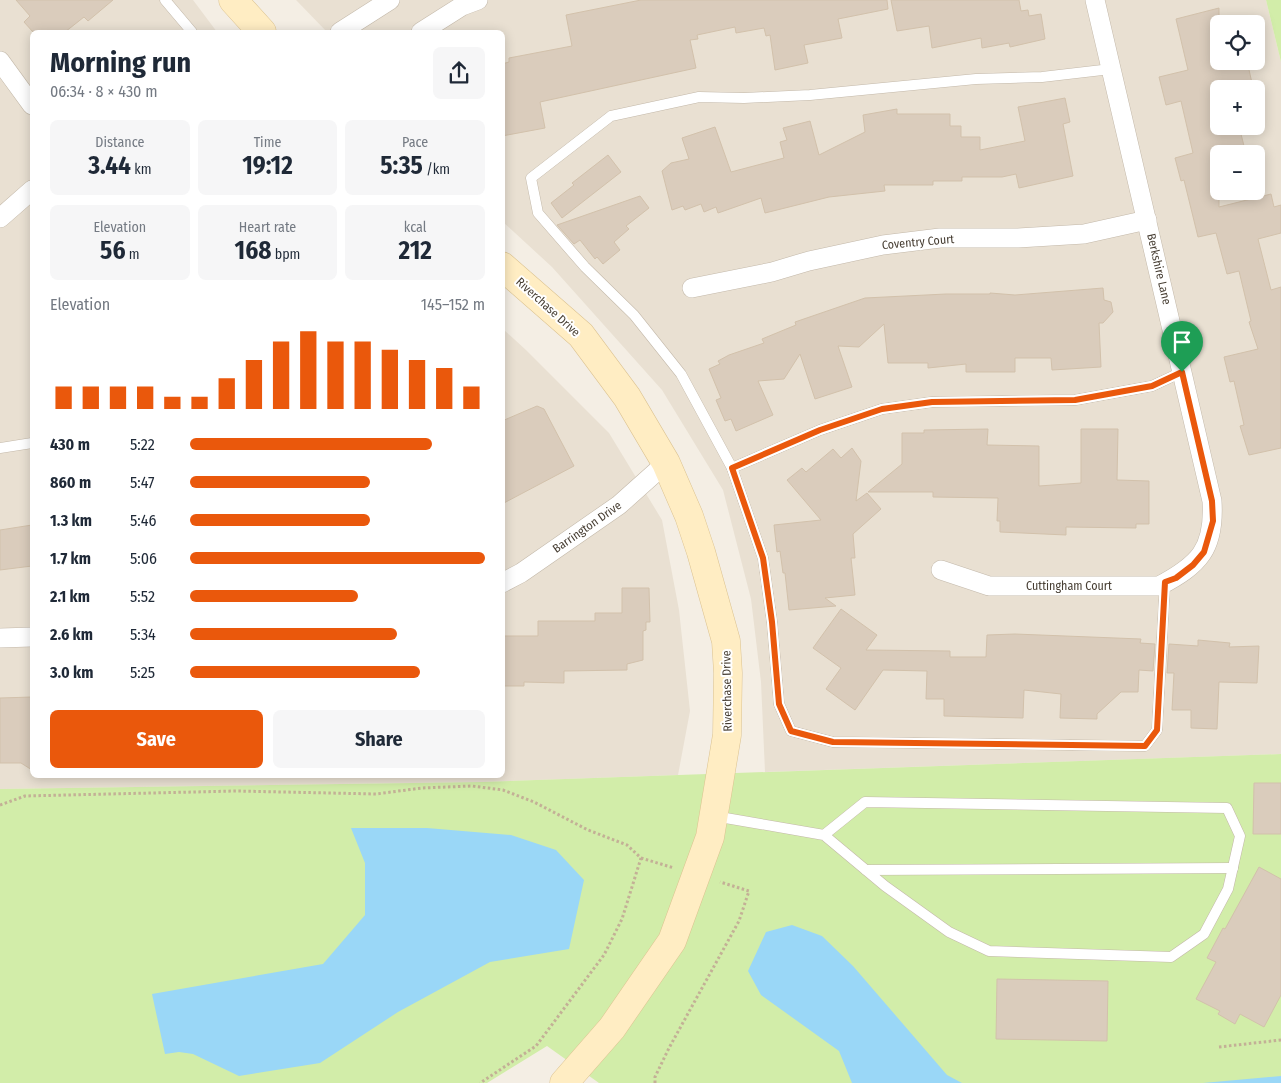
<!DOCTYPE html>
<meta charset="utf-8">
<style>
body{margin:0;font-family:"Fira Sans Condensed",sans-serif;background:#f6f6f7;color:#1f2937;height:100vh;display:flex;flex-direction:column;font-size:19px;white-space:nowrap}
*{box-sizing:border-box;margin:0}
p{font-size:16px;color:#747a83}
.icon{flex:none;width:28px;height:28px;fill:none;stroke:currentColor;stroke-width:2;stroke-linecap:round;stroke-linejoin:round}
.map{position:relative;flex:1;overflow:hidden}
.drawer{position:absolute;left:30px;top:30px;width:475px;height:748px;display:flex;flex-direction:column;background:#fff;border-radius:8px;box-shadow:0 2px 12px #0003}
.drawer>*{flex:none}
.tools{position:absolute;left:1210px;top:15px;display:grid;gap:10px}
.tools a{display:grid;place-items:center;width:55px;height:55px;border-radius:8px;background:#fff;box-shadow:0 2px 12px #0003;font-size:25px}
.pin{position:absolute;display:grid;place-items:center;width:42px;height:42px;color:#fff;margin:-51px -21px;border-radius:50% 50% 50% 0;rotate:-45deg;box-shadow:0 0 5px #0007}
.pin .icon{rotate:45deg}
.round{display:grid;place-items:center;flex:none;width:52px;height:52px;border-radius:8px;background:#f6f6f7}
.head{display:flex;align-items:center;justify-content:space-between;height:85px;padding:0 20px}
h1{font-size:28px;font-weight:700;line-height:38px}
.stats{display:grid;grid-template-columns:repeat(3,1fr);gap:8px;height:85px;padding:5px 20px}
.stats div{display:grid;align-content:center;border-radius:8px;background:#f6f6f7;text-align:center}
.stats b{font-size:25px;font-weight:700}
.stats small{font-size:14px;font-weight:400}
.stats p{font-size:14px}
.chart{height:140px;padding:10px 20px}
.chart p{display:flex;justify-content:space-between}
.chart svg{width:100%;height:90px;margin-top:5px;stroke:#ea580c;stroke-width:6}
.action{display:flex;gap:10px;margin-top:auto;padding:10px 20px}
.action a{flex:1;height:58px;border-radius:8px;background:#ea580c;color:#fff;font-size:20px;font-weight:700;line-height:58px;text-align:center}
.action a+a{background:#f6f6f7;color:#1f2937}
ul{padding:0 20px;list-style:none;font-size:16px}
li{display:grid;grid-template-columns:80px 60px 1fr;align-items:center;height:38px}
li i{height:12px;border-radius:6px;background:#ea580c}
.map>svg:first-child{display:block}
</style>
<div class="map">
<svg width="1281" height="1083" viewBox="0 0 1281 1083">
<rect width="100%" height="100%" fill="#f4eee4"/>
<!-- residential -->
<g fill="#e9e0d2" fill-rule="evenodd">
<path d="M0,0H193L217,32H32V775H502L503,329L526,350L609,433L662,520L679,610L690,711L678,775L482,782L0,789Z"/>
<path d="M296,0H1266L1281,62V754L765,772L761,682L751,599L723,490L662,390L552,267L503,222L502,32H327ZM1219,24H1256V61H1219ZM1219,89H1256V126H1219ZM1219,154H1256V191H1219Z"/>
</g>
<!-- green -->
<g fill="#d2eda9">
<path d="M1266,0H1281V62Z"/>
<path d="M1281,754V1083H599L547,1046L487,1083H0V789L482,782Z"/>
</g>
<!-- water -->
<g fill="#9ad7f7">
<path d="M351,828H427L511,835L556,850L584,880L569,949L490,962L398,1012L320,1063L239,1076L193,1054L179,1052L165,1054L152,994L323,964L365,915V863Z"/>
<path d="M792,925L822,936L853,966L947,1075L962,1083H852L839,1051L761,995L748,971L766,932Z"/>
<path d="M1281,1076V1083H1203Z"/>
</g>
<!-- building -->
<g fill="#daccbc" stroke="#d2c1ab">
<path d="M16,0H113L88,21L84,17L65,32H33L24,22L30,16Z"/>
<path d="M641,0H887L888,9L838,19L842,38L804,45L808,63L775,70L770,35L766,36L764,28L736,33L735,27L697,35L698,39L690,40L696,68L540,102L545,128L502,136V64L509,62V58L572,46L566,15Z"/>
<path d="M891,0H1019L1021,11L1028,10L1029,16L1041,14L1045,39L1010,47L1009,43L982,48L981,38L932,48L929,26L897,31Z"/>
<path d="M1219,8V61H1247L1252,83L1229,89H1219V126H1239L1246,154H1219V207L1271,194L1274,207L1281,205V233L1258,239L1271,290L1281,287V448L1249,455L1240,426L1244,425L1234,381L1230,382L1224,357L1258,349L1249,322L1251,321L1239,271L1227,274L1216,233L1198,237L1184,180L1181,181L1175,158L1193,153L1181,101L1166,105L1159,77L1188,70L1176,19Z"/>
<path d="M1065,98L1070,122L1063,124L1073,176L1019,188L1016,174L1002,177H962V181H933V185H884L885,191L829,197L765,213L761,198L718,213L716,207L704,212L701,204L685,210L683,206L672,210L662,171L671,163L689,159L682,138L715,127L731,172L784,158L780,142L787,140L783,128L810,121L819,155L865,132L863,115L897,109V114H950V126H961V137H980V150L1025,141L1018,107Z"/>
<path d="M608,155L621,172L562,218L551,203L574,185L572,183Z"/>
<path d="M640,196L649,208L626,226L629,229L614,242L620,250L603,264L597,257L595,259L580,240L574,244L557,225Z"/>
<path d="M1103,288L1104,300L1111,302L1113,312L1103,323H1099L1101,367L1052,370L1051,358H1015V372H966V364L928,368V363H888L884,324L859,347L838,346L852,387L815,399L800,354L784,379L758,381L773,415L736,431L731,419L725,421L716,400L721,398L709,369L720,364L718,361L729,355L764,343L762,339L796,325L795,322L865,298L946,294H990V293L1015,295Z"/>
<path d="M537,406L544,409L574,466L502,504V421Z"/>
<path d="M988,429L987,445L1039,446V486L1081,483V429H1118L1117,480L1149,481V524H1136V528L1066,527V535L1000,532V521H997L998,498L933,497V492H868L902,464V433H924V430Z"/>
<path d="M852,448L861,461L856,501L867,493L881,509L853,534L855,558H851L855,595L825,598L836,606L789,610L785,573H783L780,551L777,552L774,525L821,520L787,480L802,468L806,472L833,449L841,458Z"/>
<path d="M32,525V566L0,570V530Z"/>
<path d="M622,588H649L650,622H646V630L643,631V660L627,664V670L564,671V683L524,682V686H502V636H538V621H595V613H622Z"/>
<path d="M841,609L877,635L866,650L950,651V657H986L987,635L1015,634L1141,639L1140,643L1155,644L1153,671L1139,670L1138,692H1121L1097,714V719L1060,718L1061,694L1024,690L1023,718L944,716V699H926L927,671L883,670L855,710L826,689L841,668L813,648Z"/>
<path d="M1198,640L1230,643L1229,647L1259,646L1257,683L1219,682L1217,729L1191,728V710H1172L1174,673H1167L1169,644L1198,646Z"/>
<path d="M32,697V770L21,763H0V698Z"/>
<path d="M1254,783H1281V834H1253Z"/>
<path d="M1259,867L1281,879V995L1264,1027L1240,1014L1235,1024L1218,1014L1220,1011L1196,999L1216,962L1207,958L1223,928L1225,929Z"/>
<path d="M997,979L1108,981L1107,1041L996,1039Z"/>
</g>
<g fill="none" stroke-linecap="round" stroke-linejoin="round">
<defs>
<g id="lane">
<path d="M165,0L192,32"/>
<path d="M1111,69L1042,77L976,79L810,95L744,98L699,97L611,116L531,178L538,213L585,267L634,315L681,374L732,468L763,558L772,622L779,704L791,731L833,742L1145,746L1157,730L1165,582"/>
<path d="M0,448L32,443"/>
<path d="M732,468L820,430L882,409L932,402L1075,400L1152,386L1182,372"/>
<path d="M714,816L824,835L885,886L949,932L989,951L1171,957L1204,934L1228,889L1240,836L1227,808L865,802L824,835"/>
<path d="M866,870L1233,868"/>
</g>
<g id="street">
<path d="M340,32L390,0"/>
<path d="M421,32L462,6L478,0"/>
<path d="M0,61L32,105"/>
<path d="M0,218L32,190"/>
<path d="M692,288L772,272L809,261L883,245L940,238H1018L1084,234L1147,220"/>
<path d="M941,570L989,586H1159C1199,565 1215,549 1212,501L1095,0"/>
<path d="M502,583L521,573L619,505L666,463"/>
<path d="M0,638L32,637"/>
</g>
<g id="secondary">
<path d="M233,0L262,32"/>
<path d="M502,266L581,335L627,397L666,463L689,516L701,552L726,641L728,673L727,735L710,837L672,941L612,1028L564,1083"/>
</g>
</defs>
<!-- lane casing -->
<use href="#lane" stroke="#c3b8a9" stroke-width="11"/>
<!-- street casing -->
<use href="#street" stroke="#c3b8a9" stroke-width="20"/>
<!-- secondary casing -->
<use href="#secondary" stroke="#dcc391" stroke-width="29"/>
<!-- path -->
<g stroke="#c3b096" stroke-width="3" stroke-dasharray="2.5 2.5" stroke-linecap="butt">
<path d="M0,805L25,796L236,791L376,794L422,788L472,786L503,790L534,802L588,830L627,845L641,858L622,919L604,955L536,1046L480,1083"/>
<path d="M641,858L674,868"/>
<path d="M1219,1047L1281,1040"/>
<path d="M655,1083V1077L669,1048L739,921L749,891L720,882"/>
</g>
<!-- lane -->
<use href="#lane" stroke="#fff" stroke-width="10"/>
<!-- street -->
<use href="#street" stroke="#fff" stroke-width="19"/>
<!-- secondary -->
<use href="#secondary" stroke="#ffedc3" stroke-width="28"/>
</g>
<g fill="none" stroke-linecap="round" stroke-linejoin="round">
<defs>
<path id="route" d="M1182,372L1212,501L1213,521L1204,552L1193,565L1176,578L1165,582L1157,730L1145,746L833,742L791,731L779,704L772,622L763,558L732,468L820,430L882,409L932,402L1075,400L1152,386Z"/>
</defs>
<!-- route casing -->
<use href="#route" stroke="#fff" stroke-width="10"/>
<!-- route -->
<use href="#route" stroke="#ea580c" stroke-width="6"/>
</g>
<g text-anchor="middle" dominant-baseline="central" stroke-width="4" stroke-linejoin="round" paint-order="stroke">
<!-- street labels -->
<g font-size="12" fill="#473e33" stroke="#fff">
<text transform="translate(918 242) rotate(-5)">Coventry Court</text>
<text transform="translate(1159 269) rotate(77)">Berkshire Lane</text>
<text transform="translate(548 307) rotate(42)">Riverchase Drive</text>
<text transform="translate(587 527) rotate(-35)">Barrington Drive</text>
<text x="1069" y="586">Cuttingham Court</text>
<text transform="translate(727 691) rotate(-91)">Riverchase Drive</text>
</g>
</g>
</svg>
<div class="tools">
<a><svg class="icon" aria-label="locate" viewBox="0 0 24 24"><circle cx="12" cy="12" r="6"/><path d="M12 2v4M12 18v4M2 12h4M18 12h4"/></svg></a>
<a>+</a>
<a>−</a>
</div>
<div class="pin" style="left:1182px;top:372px;background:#1e9e55"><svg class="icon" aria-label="arrive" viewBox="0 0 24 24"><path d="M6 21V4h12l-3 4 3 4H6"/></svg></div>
<section class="drawer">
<div class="head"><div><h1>Morning run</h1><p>06:34 · 8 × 430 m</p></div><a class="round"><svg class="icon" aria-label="share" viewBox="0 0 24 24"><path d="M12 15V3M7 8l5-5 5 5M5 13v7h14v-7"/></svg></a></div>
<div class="stats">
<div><p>Distance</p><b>3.44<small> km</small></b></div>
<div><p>Time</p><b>19:12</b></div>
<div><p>Pace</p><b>5:35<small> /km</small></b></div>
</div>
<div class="stats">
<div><p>Elevation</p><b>56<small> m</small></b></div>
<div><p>Heart rate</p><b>168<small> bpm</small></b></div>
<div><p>kcal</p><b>212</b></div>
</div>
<div class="chart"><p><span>Elevation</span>145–152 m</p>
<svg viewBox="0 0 160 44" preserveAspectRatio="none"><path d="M5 44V33M15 44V33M25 44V33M35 44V33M45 44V38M55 44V38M65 44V29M75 44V20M85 44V11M95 44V6M105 44V11M115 44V11M125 44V15M135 44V20M145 44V24M155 44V33"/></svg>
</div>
<ul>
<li><b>430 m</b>5:22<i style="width:82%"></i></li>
<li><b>860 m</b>5:47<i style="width:61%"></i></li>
<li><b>1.3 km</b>5:46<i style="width:61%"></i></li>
<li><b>1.7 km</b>5:06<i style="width:100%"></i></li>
<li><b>2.1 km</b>5:52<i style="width:57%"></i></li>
<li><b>2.6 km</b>5:34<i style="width:70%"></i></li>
<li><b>3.0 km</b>5:25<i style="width:78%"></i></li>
</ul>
<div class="action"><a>Save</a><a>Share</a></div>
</section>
</div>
